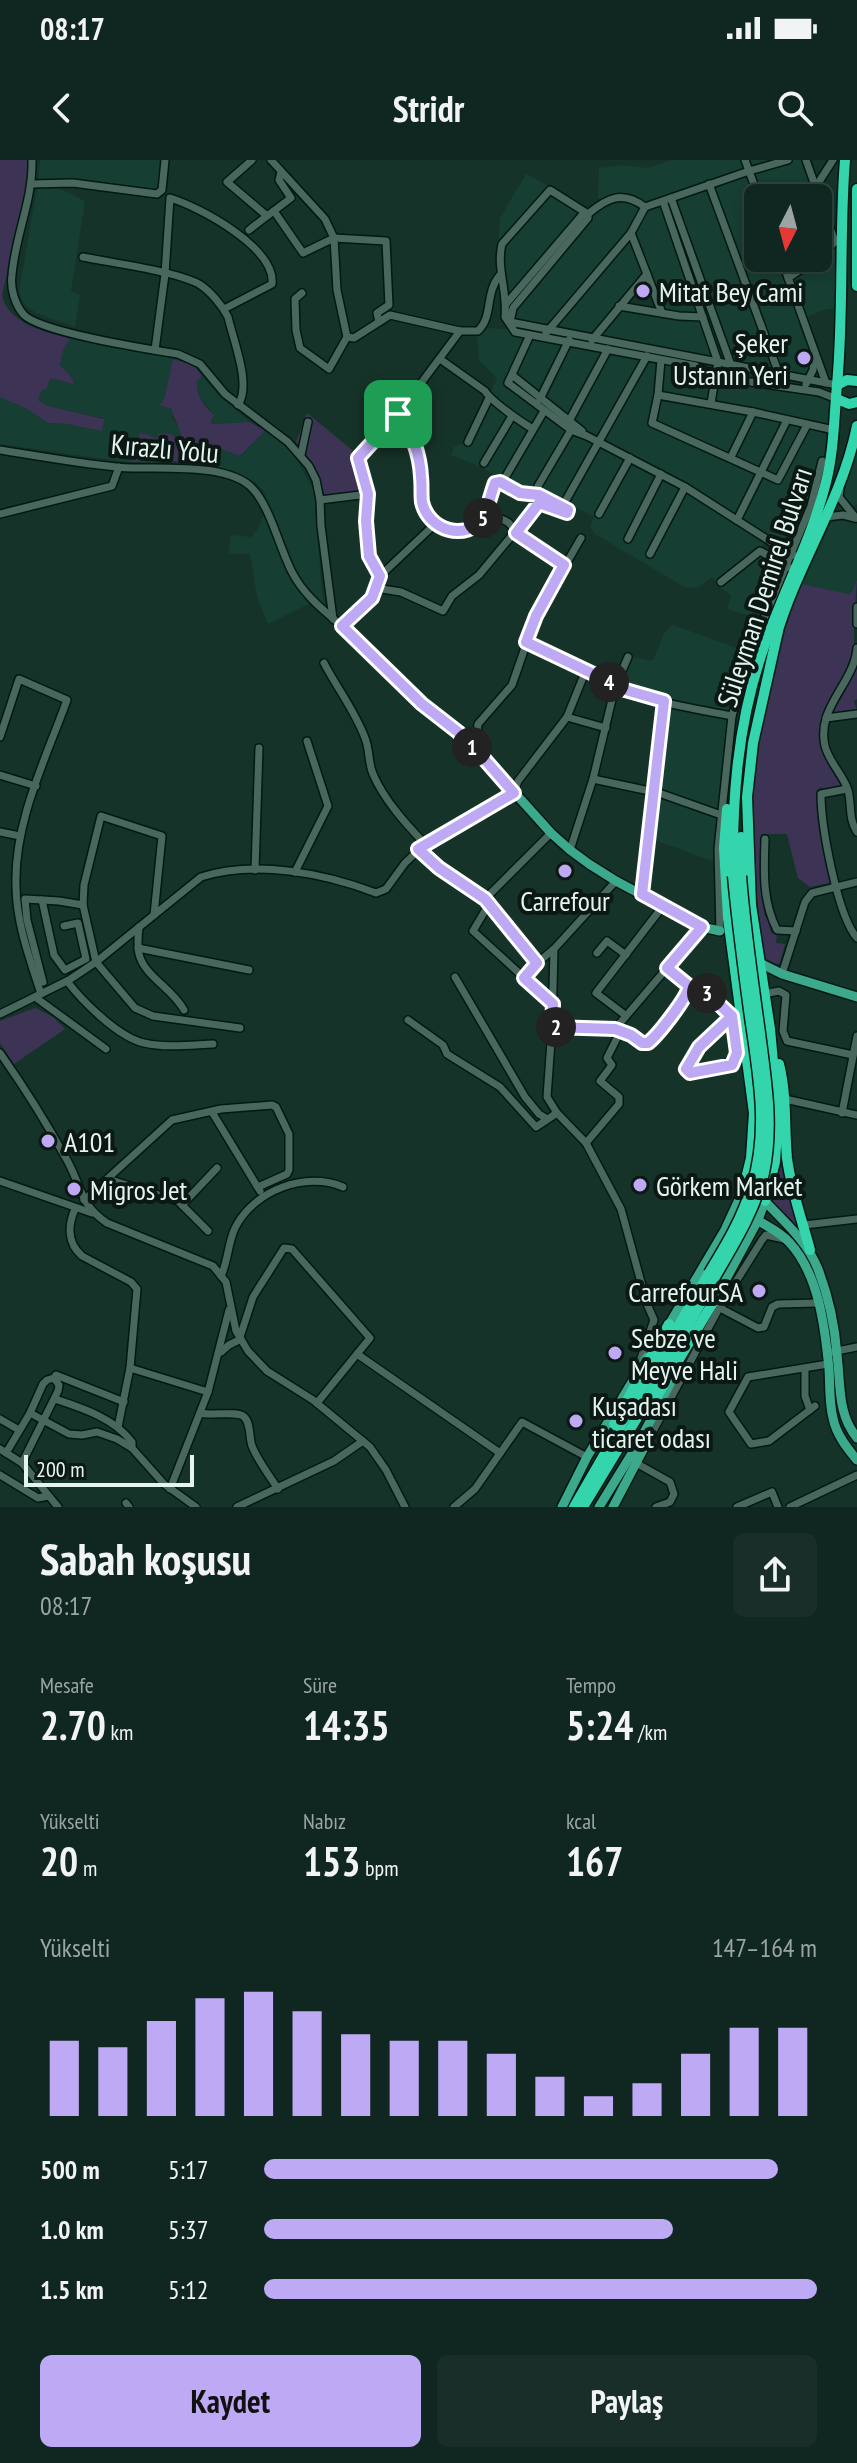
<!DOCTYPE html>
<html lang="tr">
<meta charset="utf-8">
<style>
body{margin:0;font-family:"PT Sans Narrow",sans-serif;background:#192e29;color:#f1f3f6;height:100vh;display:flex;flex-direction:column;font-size:30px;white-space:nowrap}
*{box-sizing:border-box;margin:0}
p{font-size:26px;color:#9ca5a5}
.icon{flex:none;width:44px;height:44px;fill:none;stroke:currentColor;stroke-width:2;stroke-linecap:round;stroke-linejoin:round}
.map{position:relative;height:1347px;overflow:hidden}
.sheet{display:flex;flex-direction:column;background:#102620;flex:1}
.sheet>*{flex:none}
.needle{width:52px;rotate:186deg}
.controls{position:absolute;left:744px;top:24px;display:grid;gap:16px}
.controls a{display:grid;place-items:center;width:88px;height:88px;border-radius:12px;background:#102620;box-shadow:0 4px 12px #0003,0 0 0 2px #30433e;font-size:40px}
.scale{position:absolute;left:24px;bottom:20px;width:170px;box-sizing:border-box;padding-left:8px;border:4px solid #e4f5ef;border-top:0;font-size:22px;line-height:28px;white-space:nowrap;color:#e4f5ef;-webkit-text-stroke:6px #0c1814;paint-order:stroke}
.pin{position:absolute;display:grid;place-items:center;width:68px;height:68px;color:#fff;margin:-34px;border-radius:16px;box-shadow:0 4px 12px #0006}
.km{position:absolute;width:40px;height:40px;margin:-20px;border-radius:50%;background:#222;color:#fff;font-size:22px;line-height:40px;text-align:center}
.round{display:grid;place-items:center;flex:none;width:84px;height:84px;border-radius:12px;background:#192e29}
.head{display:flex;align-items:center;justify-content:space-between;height:136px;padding:0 40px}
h1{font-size:44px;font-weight:700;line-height:60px}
.metrics{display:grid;grid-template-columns:repeat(3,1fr);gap:12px;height:136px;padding:8px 40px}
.metrics div{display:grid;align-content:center}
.metrics b{font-size:40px;font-weight:700}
.metrics small{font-size:22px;font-weight:400}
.metrics p{font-size:22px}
.chart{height:224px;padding:16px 40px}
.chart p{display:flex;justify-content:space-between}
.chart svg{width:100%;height:144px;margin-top:8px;stroke:#bea9f5;stroke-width:6}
.primary-button{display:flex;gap:16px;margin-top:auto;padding:16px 40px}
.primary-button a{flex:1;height:92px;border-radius:12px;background:#bea9f5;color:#111;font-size:32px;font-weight:700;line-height:92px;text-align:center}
.primary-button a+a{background:#192e29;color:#f1f3f6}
ul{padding:0 40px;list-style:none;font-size:26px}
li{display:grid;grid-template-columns:128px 96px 1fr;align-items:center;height:60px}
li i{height:20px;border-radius:10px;background:#bea9f5}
.status{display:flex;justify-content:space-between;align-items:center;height:56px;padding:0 40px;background:#102620;direction:ltr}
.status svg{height:22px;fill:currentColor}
header{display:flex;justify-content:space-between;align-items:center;height:104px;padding:0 40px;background:#102620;font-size:36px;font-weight:700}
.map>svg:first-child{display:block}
</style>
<div class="status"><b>08:17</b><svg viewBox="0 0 49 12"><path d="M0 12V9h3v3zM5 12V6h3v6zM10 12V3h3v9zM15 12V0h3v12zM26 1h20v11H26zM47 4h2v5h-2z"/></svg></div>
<header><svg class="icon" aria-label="back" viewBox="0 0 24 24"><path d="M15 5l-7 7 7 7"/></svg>Stridr<svg class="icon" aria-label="search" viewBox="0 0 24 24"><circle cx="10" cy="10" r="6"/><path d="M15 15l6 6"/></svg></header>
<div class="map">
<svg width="857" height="1347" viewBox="0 0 857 1347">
<rect width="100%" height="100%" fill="#16332a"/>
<!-- built -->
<g fill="#173e32" fill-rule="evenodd">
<path d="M40,0H162L161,27L157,30L84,20L38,21Z"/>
<path d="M671,0H766L768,5L788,0H806L835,82V148L823,150L803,159L815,192L808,220L731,205L671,38L663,41L718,202L510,162L513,148L587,54L506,144L502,85H498L500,58L526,14L552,28L588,53L603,40L598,39L599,8L622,5L648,8ZM758,38H818V98H758ZM647,114L661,153L620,145Z"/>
<path d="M37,28H59L85,41L71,131L80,135L75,167L36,153L24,144L19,131Z"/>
<path d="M485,168L513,169L696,206L716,217L830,236L824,297L811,346L790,394L766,379L760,391L784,407L763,460L727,449L731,435L722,429L712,417L699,427L686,428L595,374L590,367L594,357L573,345L543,332H526L479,306L451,295L454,287L468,282L497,218L479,200L477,174ZM512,215L584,275L544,251L533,268L532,266L542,251L508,223Z"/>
<path d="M70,178L160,194L173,199L164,240L171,248L173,259L180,269L181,276L177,278L171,274L158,280L140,272L131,302H125L0,284V237L27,249L48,263L67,264L102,271L103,258L48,246L38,240L41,231L47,228L50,218L72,224L73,219L60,205L63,191Z"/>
<path d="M202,216L218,235L250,262L212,264L210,260L214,255L201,239L197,227V221Z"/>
<path d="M265,271L289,287L314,330L322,433L326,449L305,428L298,417L263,330L254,321L204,303L213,293L221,289L241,296Z"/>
<path d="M857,287V344L853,346L843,338L841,333Z"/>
<path d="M264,354L291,420L309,444L268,464L257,437L250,394H229L231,375L251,377L257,370Z"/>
<path d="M836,359L857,365V419L853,430L849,434L802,424L831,363Z"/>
<path d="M673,465L745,491L730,554L620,525L631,497L653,501L664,473Z"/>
<path d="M664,541L732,556L718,703L649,678Z"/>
</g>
<!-- green -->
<g fill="#3d3455">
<path d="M0,0H28L30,14L2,135C7,163 46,173 70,178L63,191L60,205L73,219V224L50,218L47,228L41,231L38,240L48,246L104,259L102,271L67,264L48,263L27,249L0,237Z"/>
<path d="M173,199L193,205L202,216L197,221C196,235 204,247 214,255L211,260L212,264L250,262L265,271L240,296L221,289L213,293L204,303L194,301L131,302L140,272L157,279L159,273L171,274L177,278L181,276C180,266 173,258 171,248L159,245L164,240Z"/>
<path d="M307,253L352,290L361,331L324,336C321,313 311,299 296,282Z"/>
<path d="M857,419L854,461V495L827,546L823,561V584L844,627L824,631L822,627L818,629L819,656L833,722L810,727L798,718L787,674H761V732L765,757L768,758L771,773L777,774L776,783L785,784L780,803L776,804L764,798C758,745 750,691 753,638C755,575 776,482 802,424L849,434L853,430Z"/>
<path d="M857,502V539L854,541L857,551L831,556Z"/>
<path d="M35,848L53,857L65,869L14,904L0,883V861Z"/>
<path d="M780,1005L781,1006L798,1068L773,1042Z"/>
</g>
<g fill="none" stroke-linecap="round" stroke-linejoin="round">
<defs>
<g id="minor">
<path d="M32,0C33,40 15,76 12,115C10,128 15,145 24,155C43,173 148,189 178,194L200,204L225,234L288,282L309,306L316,320L320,340L321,366L333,459"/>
<path d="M252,0L227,22L267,56L291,38L279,20L281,12"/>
<path d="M271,0L325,59L334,78L337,130L347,177L329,209L300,188L296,170L295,139L302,133"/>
<path d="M745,0L759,38"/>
<path d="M806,0L835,82"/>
<path d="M31,24L73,23L157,34L162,30L165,0"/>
<path d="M709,24L779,214"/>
<path d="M815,28L833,0"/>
<path d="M671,38L731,205"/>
<path d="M663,41L718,202L711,243"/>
<path d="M274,51L303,93L334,78L386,81L389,145L377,153L379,162"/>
<path d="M588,54L550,30L502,84C496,108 508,133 505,157L515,172L696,206L716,217L819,232L837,239"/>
<path d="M588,54V58L513,148L510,162L837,225"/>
<path d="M249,70L267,56"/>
<path d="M631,73L662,153"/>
<path d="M818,77H828L833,81"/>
<path d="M83,97C112,103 175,111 199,124C210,131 222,145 228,157C233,180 252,225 238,245"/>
<path d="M781,98L826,223"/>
<path d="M818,98L836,81"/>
<path d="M788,118L818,98"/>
<path d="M506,144L583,54H588C607,38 622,30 645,47L749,11L788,0"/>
<path d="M619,146L679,156L703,157"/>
<path d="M546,173L631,73L645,47"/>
<path d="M530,175L508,223L571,270L587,276L685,327L790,394L799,397"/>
<path d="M347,177L354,178L390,155L460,171H478C494,156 484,132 501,114"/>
<path d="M592,180L647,114"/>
<path d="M155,190L165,114L170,38C200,47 276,88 272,124L224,149"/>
<path d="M440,199L485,231C491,241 521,262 533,269"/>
<path d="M661,200L658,235L753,252L834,270"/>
<path d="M512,215L582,271"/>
<path d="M806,224L813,210L815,194"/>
<path d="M658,235L652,263L778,320L807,265"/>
<path d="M540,239L569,180"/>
<path d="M569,261L608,189"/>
<path d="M468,282L489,238"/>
<path d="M0,290C38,296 77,303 116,307C150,311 227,300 253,329C270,347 280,389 292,412C303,434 323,450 342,466L372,438L380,416L369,396L366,361L368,334L358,298L398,254L460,171"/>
<path d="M301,295L308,262"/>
<path d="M731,297L753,252"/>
<path d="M484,303L512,256"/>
<path d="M506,316L544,251"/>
<path d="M538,326L571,270"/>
<path d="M840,330L839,337L856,358"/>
<path d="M320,340L368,334"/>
<path d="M566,340L647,196"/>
<path d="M0,354L112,326L119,307"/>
<path d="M599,354L630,298"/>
<path d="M826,357L843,355L855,358"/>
<path d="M494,358C506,359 511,363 516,373L564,405"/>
<path d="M737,360L787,260"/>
<path d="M628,379L661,314"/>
<path d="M650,394L685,327"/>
<path d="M380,416L435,364"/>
<path d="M721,422L760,391L794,410"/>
<path d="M376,428L401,432L443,451L452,436L479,415L539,343L569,351C554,336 538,339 520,333C511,330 504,324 495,323C492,330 486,353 484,357C466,383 428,370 422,342C421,334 422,325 421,317C420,294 412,273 398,254"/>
<path d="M857,447V464"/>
<path d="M526,482L606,520C634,540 697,549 732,556"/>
<path d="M857,488C854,524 816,547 825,586C829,602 843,615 848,630C852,645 848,658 857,672"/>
<path d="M324,503C337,528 355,551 365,578C370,590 368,603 373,614C384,640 406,664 425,684"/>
<path d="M567,557L606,568"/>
<path d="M826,558L857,554"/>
<path d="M0,577L19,519L67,540C46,598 14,662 16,725C16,763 30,799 41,834"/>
<path d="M475,589L478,564L512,525L536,456L581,378"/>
<path d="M0,615L36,626"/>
<path d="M593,619L659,633L724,656"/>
<path d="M847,629L821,634C821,665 837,755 857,778"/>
<path d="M0,672L20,676"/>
<path d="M765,679C764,710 762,741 777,770L796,771"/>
<path d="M418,689L439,708L485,739"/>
<path d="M570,690L593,619L615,527L628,497"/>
<path d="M255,710L259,588"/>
<path d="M295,712L328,646L307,581"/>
<path d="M616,721L554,789L552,867L547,937L557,953L586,983L621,1049L647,1144L654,1160L638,1207"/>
<path d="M642,734L664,541"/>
<path d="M42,740L54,795L65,810L86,799L78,763L64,766"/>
<path d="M489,744L473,771L553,844"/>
<path d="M154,755L162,676L101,656L84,725L83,745L96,802L135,848L153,856L240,868"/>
<path d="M139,767C138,776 137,786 139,794C144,816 173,829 184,850"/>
<path d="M720,771L718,689L732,556L753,485L811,346L822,301"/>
<path d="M138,788L249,810"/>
<path d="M597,793L607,781L626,795"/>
<path d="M537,803L485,739L551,673"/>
<path d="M667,808L689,826L703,829L732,856L699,887L686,909L690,913L732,905C742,890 735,872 732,856"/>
<path d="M782,814L805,742L812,733L857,722"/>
<path d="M455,817L525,937L539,954L547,959"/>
<path d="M524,818L537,803L554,789"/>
<path d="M67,821C82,841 118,877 144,883C166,888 190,885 213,884"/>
<path d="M43,822L27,760L25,739L59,741L83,745"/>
<path d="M764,834L779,831L786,835L783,871L787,881L853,895"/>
<path d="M35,837L106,889"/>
<path d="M0,854L69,820L96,802L201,717C256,700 324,713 376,733L386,729L405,703L425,684L514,633L518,621L567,557L586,510"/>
<path d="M625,855L596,833L663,746"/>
<path d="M408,860L443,885L447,894L500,927L536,967L557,953"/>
<path d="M552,867L615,869L702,767"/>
<path d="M617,870L631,875L642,883H648C658,876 688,837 689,826"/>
<path d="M0,893C24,927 47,964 67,1000C82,1027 79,1044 107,1063L213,1106L226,1122L236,1171L248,1191L267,1211L313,1240L370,1287L386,1310L405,1347"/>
<path d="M785,939L857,955"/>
<path d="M212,952L260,1031"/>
<path d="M842,953L857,876"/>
<path d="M586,983L619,944V937L600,921L612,905L607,898L620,872"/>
<path d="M108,1019L178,1041L208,1071"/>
<path d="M0,1021L92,1053"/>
<path d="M84,1040L172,960L221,949L272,945L276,947L289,974V1010L287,1014L258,1027"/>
<path d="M182,1045L217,1008"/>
<path d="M75,1049C68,1065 67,1083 82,1096L131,1122L137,1129L130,1208L118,1267"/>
<path d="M804,1065L857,1059"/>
<path d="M221,1116C228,1101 228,1083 235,1068C254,1030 306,1011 343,1027"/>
<path d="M720,1148L758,1168L764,1167L772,1147L778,1144L818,1143"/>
<path d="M240,1177L253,1137L284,1088L292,1089L370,1178L317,1243"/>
<path d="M221,1192L229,1185L241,1179"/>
<path d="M832,1192L857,1187"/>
<path d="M357,1194L500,1293"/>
<path d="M130,1208L208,1232"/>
<path d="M805,1209V1236L810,1250"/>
<path d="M55,1239C82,1248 114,1258 132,1282V1288"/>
<path d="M815,1246L769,1281L751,1284L729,1252L748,1217L828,1204"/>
<path d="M30,1253L69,1274L82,1275L97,1272L117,1279L132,1288L164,1324L196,1347"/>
<path d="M200,1253C211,1256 236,1251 243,1256C251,1261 249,1278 252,1286C258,1301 269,1315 278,1329"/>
<path d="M0,1259L19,1270"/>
<path d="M645,1286L717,1152L762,1080L766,1075L784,1079"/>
<path d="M0,1289L22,1303L58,1347"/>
<path d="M6,1293L30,1253L43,1224L47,1220L54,1218"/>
<path d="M22,1303L58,1231L59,1225L54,1218L56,1215L124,1242"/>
<path d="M636,1303L670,1322L674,1334L670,1342L656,1347"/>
<path d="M0,1315L38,1338L48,1336"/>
<path d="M170,1329L208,1232L229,1150"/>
<path d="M126,1343L129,1347"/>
<path d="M237,1347L334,1301L363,1281"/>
<path d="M454,1347L475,1329L522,1262L587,1297"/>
<path d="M737,1347L772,1332L778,1347"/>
<path d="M790,1347L857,1315"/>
</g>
<g id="major">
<path d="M342,466L422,544L458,572L479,593L551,673L570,690L589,704L616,721L702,767L720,771"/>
<path d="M758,802L782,814L857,837"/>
<path d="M761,1037C782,1060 806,1079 818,1109C828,1135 835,1168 837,1195C841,1225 837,1253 857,1278"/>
<path d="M754,1058C766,1066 779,1071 789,1082C819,1114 825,1168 829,1209C830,1225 829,1243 833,1258C836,1274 847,1288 857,1300"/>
<path d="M712,1145L758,1060L765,1041"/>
<path d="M667,1168L725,1070L743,1031H747"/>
<path d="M562,1347L587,1297L647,1197"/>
<path d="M599,1347L639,1282L677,1211"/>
<path d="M613,1347L645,1286L639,1282"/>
</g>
<g id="highway">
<path d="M857,29V126"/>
<path d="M837,225L847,220L857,221"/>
<path d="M837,239L849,244L857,242"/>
<path d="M776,477C797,404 842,341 857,266"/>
<path d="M727,649L724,688L728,758L754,953L751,998L743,1031"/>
<path d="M741,677V716"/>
<path d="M733,716C732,643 737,569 760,499C779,439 811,383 826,322C834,290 834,258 837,225C844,150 839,75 845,0"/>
<path d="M779,904C787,936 784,966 787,998C791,1030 802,1060 810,1090"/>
<path d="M765,1041L775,1002L778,957L770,869L751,745L747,637L753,583L778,471"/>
<path d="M653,1243L715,1139"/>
<path d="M614,1264L669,1164"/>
<path d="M574,1347L709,1113"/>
<path d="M583,1347L640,1253L715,1117"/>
</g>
</defs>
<!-- minor casing -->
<use href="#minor" stroke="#001a13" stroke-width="10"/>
<!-- major casing -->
<use href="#major" stroke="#001a13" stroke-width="12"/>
<!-- highway casing -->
<use href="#highway" stroke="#001a13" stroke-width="13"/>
<!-- minor -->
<use href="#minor" stroke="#49675d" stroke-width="7"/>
<!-- major -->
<use href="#major" stroke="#3ca98d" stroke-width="9"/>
<!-- highway -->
<use href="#highway" stroke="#34d5ad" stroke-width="10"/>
<defs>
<g id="highway-bridge">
<path d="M709,1113C726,1085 743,1057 752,1025C770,968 757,908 749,850C743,805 737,761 733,716"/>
<path d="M715,1117C734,1084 755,1051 764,1013C774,966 766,920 760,873C753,821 745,769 741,716"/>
</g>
</defs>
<!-- highway-bridge casing -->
<use href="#highway-bridge" stroke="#001a13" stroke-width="13" stroke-linecap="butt"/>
<!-- highway-bridge -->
<use href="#highway-bridge" stroke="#34d5ad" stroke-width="10"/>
</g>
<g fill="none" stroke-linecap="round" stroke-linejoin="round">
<defs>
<path id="route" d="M398,254L358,298L368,334L366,361L369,396L380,416L372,438L342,466L422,544L458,572L479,593L514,633L418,689L439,708L485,739L537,803L524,818L553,844L552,867L615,869L631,875L642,883H648C658,875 688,837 689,826L703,829L732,856L737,893L732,905L690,913L686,909L699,887L732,856L728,853L703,829L689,826L667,808L702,767L642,734L664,541L615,527L606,520L526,482L536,456L564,405L516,373L539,343L567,353L568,350L539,335L520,333L500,322L495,323C492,330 486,354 484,357C466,383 428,370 422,342C421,334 422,325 421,317C420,294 412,273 398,254"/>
</defs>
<!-- route casing -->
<use href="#route" stroke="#fff" stroke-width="16"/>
<!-- route -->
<use href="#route" stroke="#bea9f5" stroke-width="10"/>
</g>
<!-- markers -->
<g fill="#bea9f5" stroke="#0c1814" stroke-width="3">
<circle cx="643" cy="131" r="8"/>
<circle cx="804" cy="198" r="8"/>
<circle cx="565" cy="711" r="8"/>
<circle cx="48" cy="981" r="8"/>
<circle cx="640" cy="1025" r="8"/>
<circle cx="74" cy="1029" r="8"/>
<circle cx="759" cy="1131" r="8"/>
<circle cx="615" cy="1193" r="8"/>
<circle cx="576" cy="1261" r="8"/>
</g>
<g text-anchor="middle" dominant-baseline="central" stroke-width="8" stroke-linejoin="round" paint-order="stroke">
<!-- poi labels -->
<g font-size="28" fill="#e4f5ef" stroke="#0c1814" text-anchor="start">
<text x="659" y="131">Mitat Bey Cami</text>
<text x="788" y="182" text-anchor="end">Şeker<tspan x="788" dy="32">Ustanın Yeri</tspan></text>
<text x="565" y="740" text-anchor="middle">Carrefour</text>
<text x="64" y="981">A101</text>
<text x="656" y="1025">Görkem Market</text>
<text x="90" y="1029">Migros Jet</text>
<text x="743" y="1131" text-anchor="end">CarrefourSA</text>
<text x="631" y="1177">Sebze ve<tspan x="631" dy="32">Meyve Hali</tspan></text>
<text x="592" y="1245">Kuşadası<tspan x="592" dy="32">ticaret odası</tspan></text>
</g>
<!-- street labels -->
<g font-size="28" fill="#e4f5ef" stroke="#0c1814">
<text transform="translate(165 288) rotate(5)">Kırazlı Yolu</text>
<text transform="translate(764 427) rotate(-72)">Süleyman Demirel Bulvarı</text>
</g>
</g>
</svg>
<div class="controls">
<a><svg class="needle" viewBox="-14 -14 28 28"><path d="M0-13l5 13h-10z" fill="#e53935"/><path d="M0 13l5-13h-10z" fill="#9ca5a5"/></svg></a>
</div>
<div class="scale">200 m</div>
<div class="pin" style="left:398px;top:254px;background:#1e9e55"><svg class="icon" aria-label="arrive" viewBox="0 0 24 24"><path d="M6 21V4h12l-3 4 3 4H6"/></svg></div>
<b class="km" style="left:472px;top:587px">1</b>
<b class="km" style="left:556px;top:867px">2</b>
<b class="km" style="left:707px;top:833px">3</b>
<b class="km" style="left:609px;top:522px">4</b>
<b class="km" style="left:483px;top:358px">5</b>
</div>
<section class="sheet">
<div class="head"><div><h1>Sabah koşusu</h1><p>08:17</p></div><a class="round"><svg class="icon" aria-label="share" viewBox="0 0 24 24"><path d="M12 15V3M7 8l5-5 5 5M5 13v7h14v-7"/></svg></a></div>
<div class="metrics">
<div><p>Mesafe</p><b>2.70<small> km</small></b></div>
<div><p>Süre</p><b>14:35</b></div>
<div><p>Tempo</p><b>5:24<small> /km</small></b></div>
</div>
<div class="metrics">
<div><p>Yükselti</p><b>20<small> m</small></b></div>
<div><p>Nabız</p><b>153<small> bpm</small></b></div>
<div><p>kcal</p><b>167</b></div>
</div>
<div class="chart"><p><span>Yükselti</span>147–164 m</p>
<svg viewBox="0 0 160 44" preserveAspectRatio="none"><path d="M5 44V21M15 44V23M25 44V15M35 44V8M45 44V6M55 44V12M65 44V19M75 44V21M85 44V21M95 44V25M105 44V32M115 44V38M125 44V34M135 44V25M145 44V17M155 44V17"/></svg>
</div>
<ul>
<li><b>500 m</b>5:17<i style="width:93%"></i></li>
<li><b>1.0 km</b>5:37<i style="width:74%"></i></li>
<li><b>1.5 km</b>5:12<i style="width:100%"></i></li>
</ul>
<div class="primary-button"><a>Kaydet</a><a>Paylaş</a></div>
</section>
